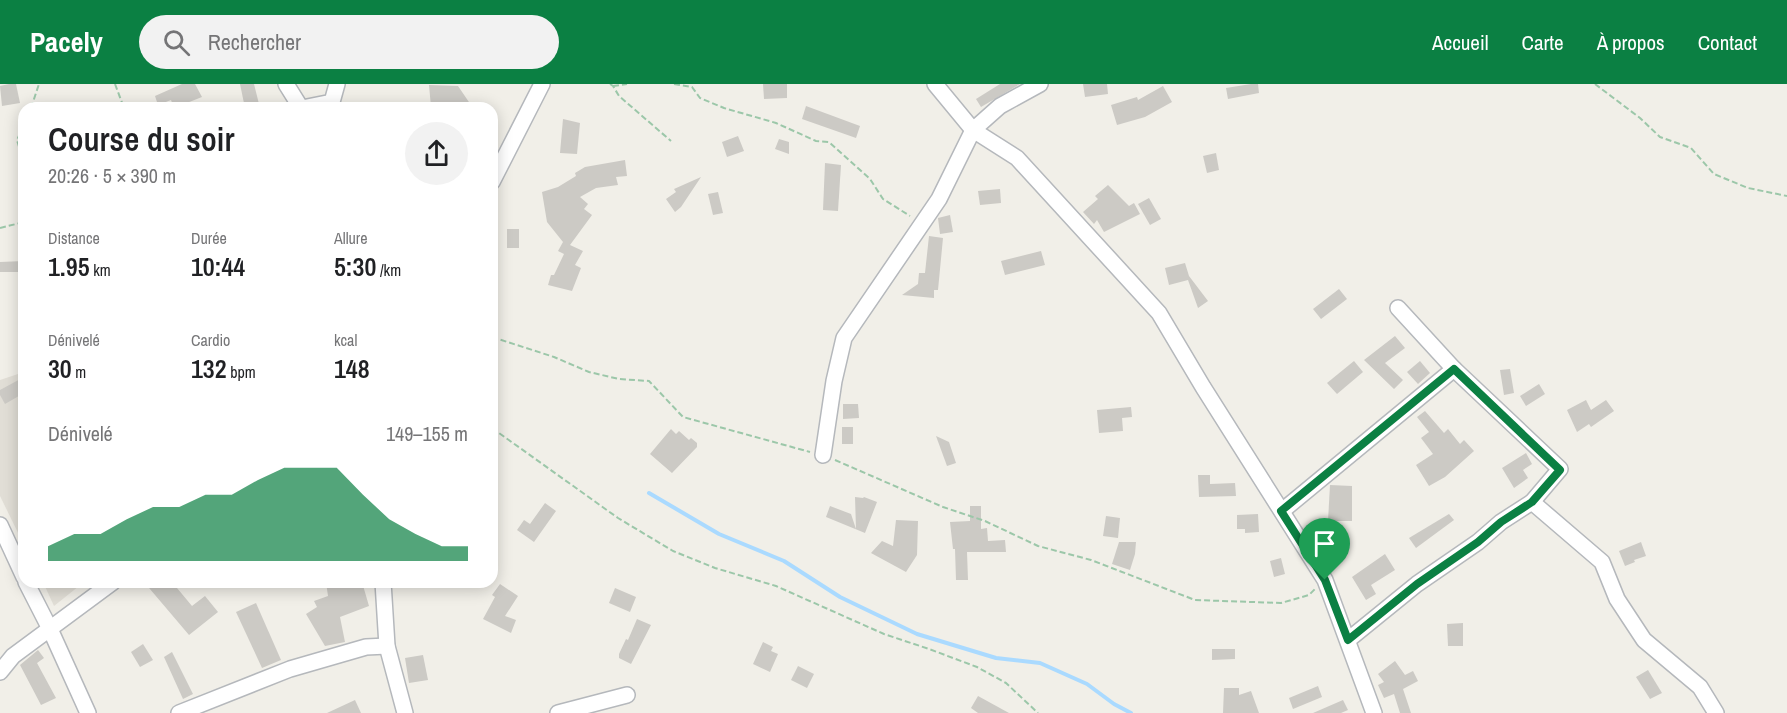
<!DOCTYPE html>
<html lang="fr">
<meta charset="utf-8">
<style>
body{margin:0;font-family:"Archivo Narrow",sans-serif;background:#f2f2f2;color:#202124;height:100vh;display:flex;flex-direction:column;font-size:22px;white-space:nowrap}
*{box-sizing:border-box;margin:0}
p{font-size:20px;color:#757577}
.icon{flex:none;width:33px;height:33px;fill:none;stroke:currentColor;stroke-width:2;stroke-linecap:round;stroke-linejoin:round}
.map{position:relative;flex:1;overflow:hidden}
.side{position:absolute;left:18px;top:18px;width:480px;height:486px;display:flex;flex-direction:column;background:#fff;border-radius:18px;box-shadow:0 3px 15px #0003}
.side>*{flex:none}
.pin{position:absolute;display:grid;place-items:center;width:51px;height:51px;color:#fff;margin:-62px -26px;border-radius:50% 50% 50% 0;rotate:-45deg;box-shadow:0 0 6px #0007}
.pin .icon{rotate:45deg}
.round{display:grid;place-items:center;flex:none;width:63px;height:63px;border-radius:32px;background:#f2f2f2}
.headline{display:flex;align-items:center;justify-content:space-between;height:102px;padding:0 30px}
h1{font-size:33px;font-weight:600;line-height:45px}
.metrics{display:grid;grid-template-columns:repeat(3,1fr);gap:9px;height:102px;padding:6px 30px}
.metrics div{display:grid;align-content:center}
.metrics b{font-size:26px;font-weight:600}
.metrics small{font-size:16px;font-weight:400}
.metrics p{font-size:16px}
.chart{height:168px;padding:12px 30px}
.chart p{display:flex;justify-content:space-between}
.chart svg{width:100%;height:108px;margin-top:6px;fill:#0b8043;opacity:.7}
header{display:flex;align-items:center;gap:36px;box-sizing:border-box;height:84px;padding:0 30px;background:#0b8043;color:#fff}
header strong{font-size:28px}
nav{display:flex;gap:33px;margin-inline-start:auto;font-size:21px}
.search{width:420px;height:54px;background:#f2f2f2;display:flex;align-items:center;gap:15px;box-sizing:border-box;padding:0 21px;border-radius:33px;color:#757577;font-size:22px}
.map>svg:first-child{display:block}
</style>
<header>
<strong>Pacely</strong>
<div class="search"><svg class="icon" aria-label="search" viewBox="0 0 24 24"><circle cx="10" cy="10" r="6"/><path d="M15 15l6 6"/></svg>Rechercher</div>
<nav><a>Accueil</a><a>Carte</a><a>À propos</a><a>Contact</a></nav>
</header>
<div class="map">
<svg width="1787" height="629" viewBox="0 0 1787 629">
<rect width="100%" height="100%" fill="#f1efe8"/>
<!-- education -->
<g fill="#e1ded6">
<path d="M24,288V461L0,412V296Z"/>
<path d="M43,498H84L54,522Z"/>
</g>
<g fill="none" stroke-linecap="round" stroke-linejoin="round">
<!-- stream -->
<path stroke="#aadaff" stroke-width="4" d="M649,409L719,450L784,477L840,513L917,550L996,574L1040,579L1087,600L1114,620L1131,629"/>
</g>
<!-- building -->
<g fill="#cccac5">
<path d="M9,0H16L20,19L2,22L0,2Z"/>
<path d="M182,0H195L202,13L174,24L171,16L158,21L155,12Z"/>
<path d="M240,0H254L260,24H245Z"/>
<path d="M763,0H787V14L764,15Z"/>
<path d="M1000,0H1020L981,23L976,15Z"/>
<path d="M1083,0H1107L1108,10L1085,13Z"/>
<path d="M1251,0H1258L1259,9L1228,15L1226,4Z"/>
<path d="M429,1L458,2L473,24H453V22L431,23Z"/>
<path d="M1163,2L1172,18L1145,33L1117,41L1111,21L1137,13L1138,16Z"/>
<path d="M806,22L860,42L856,54L802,35Z"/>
<path d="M563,35L580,39L577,70L560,69Z"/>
<path d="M738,52L744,67L727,73L722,58Z"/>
<path d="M779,55L789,58V70L775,65Z"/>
<path d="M1216,69L1219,86L1207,89L1203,72Z"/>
<path d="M625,76L627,92L616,93L618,101L596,104L580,113L588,120L584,125L592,131L570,161L583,167L575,181L581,184L572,207L548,201L551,191H554L564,170L558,167L563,158L547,138L542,108L558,103L576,92L575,89L585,83Z"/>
<path d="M825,79L841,81L838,127L823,126Z"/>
<path d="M701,93L681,123L675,128L666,115L676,108L674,105Z"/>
<path d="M1108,101L1129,122L1134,119L1140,130L1104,148L1097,136L1094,140L1083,128L1098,115L1095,112Z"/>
<path d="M1000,105L1001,119L980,121L978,107Z"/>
<path d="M718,108L723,129L713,131L708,110Z"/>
<path d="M1149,114L1161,135L1150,141L1138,120Z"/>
<path d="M950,131L953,148L940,150L938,134Z"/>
<rect x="507" y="145" width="12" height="19"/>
<path d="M929,152L943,154L938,206H934V214L902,211L918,200L919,189H925Z"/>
<path d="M1041,167L1045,181L1005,191L1001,177Z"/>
<path d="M24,177V188H0V178Z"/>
<path d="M1185,179L1189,192L1208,217L1198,224L1188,196L1169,201L1165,184Z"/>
<path d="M1339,205L1347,215L1321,235L1313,225Z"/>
<path d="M1395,252L1405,264L1385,279L1403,296L1394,305L1364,276Z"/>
<path d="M1354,277L1363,288L1337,310L1327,299Z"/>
<path d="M1420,277L1430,289L1418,300L1407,288Z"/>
<path d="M1510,285L1514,309L1504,311L1500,286Z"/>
<path d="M24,293V309L5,320L0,311V306Z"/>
<path d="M1539,300L1545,310L1526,322L1520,312Z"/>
<path d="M1586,316L1591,326L1606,316L1614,327L1591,343L1589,340L1577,348L1567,326Z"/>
<path d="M843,320H858L859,334L843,335Z"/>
<path d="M1131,323L1132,333L1122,334L1123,347L1099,349L1097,326Z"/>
<path d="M1425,327L1444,349L1448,345L1460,360L1464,356L1474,367L1445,393L1429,402L1416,381L1433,370L1421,354L1429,348L1417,333Z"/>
<rect x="842" y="343" width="11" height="17"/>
<path d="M671,345L676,350L679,347L689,356L691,354L697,359V363L672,389L650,370Z"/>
<path d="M936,352L949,358L956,379L947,382Z"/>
<path d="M1526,369L1532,380L1523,386L1528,394L1514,404L1502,384Z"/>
<path d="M1198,391H1210V400L1235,399L1236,412L1199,413Z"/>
<path d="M1330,401L1352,402V437H1328Z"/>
<path d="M855,413L863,414L864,413L877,418L865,449L826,433L830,422L851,430L856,445Z"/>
<path d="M545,419L556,427L534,458L517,446L524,436L530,440Z"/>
<path d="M970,422H981V445L987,444L988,457L1005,456L1006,468H967L968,496H956L955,465H953L950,438L970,437Z"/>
<path d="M1258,430L1259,448L1245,449V445H1237V431Z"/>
<path d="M1449,430L1454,436L1416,464L1409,454Z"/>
<path d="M1106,432L1120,434L1118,454L1103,452Z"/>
<path d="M896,436L918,437L917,471L906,488L871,469L882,457L893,462Z"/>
<path d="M1119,458H1136L1135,470L1130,486L1112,480Z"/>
<path d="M1641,458L1646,472L1634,476L1635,478L1625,482L1619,467Z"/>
<path d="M1385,470L1395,486L1371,501L1376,510L1366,516L1352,493Z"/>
<path d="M1281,474L1285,490L1274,493L1270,477Z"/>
<path d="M144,498H172L192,522L205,512L218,528L189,551Z"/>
<path d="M326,498H362L369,522L340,533L345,558L325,562L306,530L317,523L314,517L328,512Z"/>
<path d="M500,500L518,512L505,532L516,536L511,549L483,535L495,513L492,511Z"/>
<path d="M615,504L636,513L630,528L609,519Z"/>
<path d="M256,519L281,576L262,584L236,528Z"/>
<path d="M637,535L651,541L631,580L619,574V570L626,555L628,556Z"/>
<path d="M1463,539V562H1448L1447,540Z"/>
<path d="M763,558L773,563L771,567L778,570L770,588L753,580Z"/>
<path d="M143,560L153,576L140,583L131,568Z"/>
<path d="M1212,565H1235V575L1212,576Z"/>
<path d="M38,566L44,574L37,579L56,614L41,621L20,581Z"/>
<path d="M172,568L193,610L183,615L164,573Z"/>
<path d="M423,571L428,596L409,599L405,574Z"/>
<path d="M1395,577L1405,591L1413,587L1418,597L1403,605L1411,629H1400L1394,610L1384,614L1378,601L1384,598L1378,590Z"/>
<path d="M798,582L814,590L807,604L791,596Z"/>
<path d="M1648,586L1662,609L1650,615L1636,593Z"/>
<path d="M1318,602L1322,613L1293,625L1289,614Z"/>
<path d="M1224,604H1239V611L1251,607L1259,629H1223Z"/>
<path d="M978,612L1009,629H978L971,624Z"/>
<path d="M355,616L361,629H327Z"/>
<path d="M1343,616L1348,626L1341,629H1313Z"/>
</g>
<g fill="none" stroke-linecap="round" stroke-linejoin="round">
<defs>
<g id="street">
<path d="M286,0L301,24"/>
<path d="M935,0L973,46L1017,74L1159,229L1203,303L1325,496L1374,629"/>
<path d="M302,24L332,18L337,0"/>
<path d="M492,98L542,0"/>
<path d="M823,371L834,297L844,254L939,115L973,46L1000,22L1040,0"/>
<path d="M1532,418L1602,478L1617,515L1644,556L1700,603L1716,629"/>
<path d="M1282,427L1454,285"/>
<path d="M0,441L24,493"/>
<path d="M26,498L50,545L88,629"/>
<path d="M383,498L387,562L405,629"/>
<path d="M1348,556L1417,500L1478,458L1501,438L1532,418L1560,385L1454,285L1398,224"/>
<path d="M0,588L13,572L113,498"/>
<path d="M179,629L290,585L366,563L387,562"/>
<path d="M558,629L627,611"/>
</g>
</defs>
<!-- street casing -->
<use href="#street" stroke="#b5b8bc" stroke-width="18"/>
<!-- path -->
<g stroke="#9cc7a9" stroke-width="2" stroke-dasharray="6 3" stroke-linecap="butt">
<path d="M115,0L124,24"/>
<path d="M610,0L613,2L619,12L671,57"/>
<path d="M674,0L692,3L700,14L724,24L776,39L816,57L829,58L870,95L883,115L910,132"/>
<path d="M1595,0L1640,34L1660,53L1691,64L1714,90L1748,104L1787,112"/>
<path d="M613,2L627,0"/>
<path d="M31,24L39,0"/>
<path d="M24,41L17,56L24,79"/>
<path d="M0,144L20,139L24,141"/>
<path d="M492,253L554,273L589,288L619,295L649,297L683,333L810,368"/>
<path d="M492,344L618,434L673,467L715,484L776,502L884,550L929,565L977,583L1006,599L1038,629"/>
<path d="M835,376L943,423L985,437L1038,462L1091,476L1195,516L1281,519L1309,511L1315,505"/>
</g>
<!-- street -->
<use href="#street" stroke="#fff" stroke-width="15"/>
</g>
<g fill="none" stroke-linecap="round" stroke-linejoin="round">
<defs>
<path id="route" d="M1454,285L1560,386L1532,418L1501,438L1478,458L1417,500L1348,556L1325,496L1281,427Z"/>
</defs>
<!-- route casing -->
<use href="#route" stroke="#fff" stroke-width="12"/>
<!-- route -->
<use href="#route" stroke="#0b8043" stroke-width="8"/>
</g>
</svg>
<div class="pin" style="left:1325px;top:496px;background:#1e9e55"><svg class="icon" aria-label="arrive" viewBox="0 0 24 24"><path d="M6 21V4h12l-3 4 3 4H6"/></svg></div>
<section class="side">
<div class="headline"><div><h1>Course du soir</h1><p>20:26 · 5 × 390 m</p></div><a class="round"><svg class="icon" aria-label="share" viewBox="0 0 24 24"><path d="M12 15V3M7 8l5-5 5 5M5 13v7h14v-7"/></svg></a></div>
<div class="metrics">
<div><p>Distance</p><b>1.95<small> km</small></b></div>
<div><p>Durée</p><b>10:44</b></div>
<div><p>Allure</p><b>5:30<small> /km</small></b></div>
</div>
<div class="metrics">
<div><p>Dénivelé</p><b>30<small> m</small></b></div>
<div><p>Cardio</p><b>132<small> bpm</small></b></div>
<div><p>kcal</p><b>148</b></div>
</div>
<div class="chart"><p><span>Dénivelé</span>149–155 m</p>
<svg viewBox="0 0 160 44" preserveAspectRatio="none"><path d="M0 44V38L10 33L20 33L30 27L40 22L50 22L60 17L70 17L80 11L90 6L100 6L110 6L120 17L130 27L140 33L150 38L160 38V44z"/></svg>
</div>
</section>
</div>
